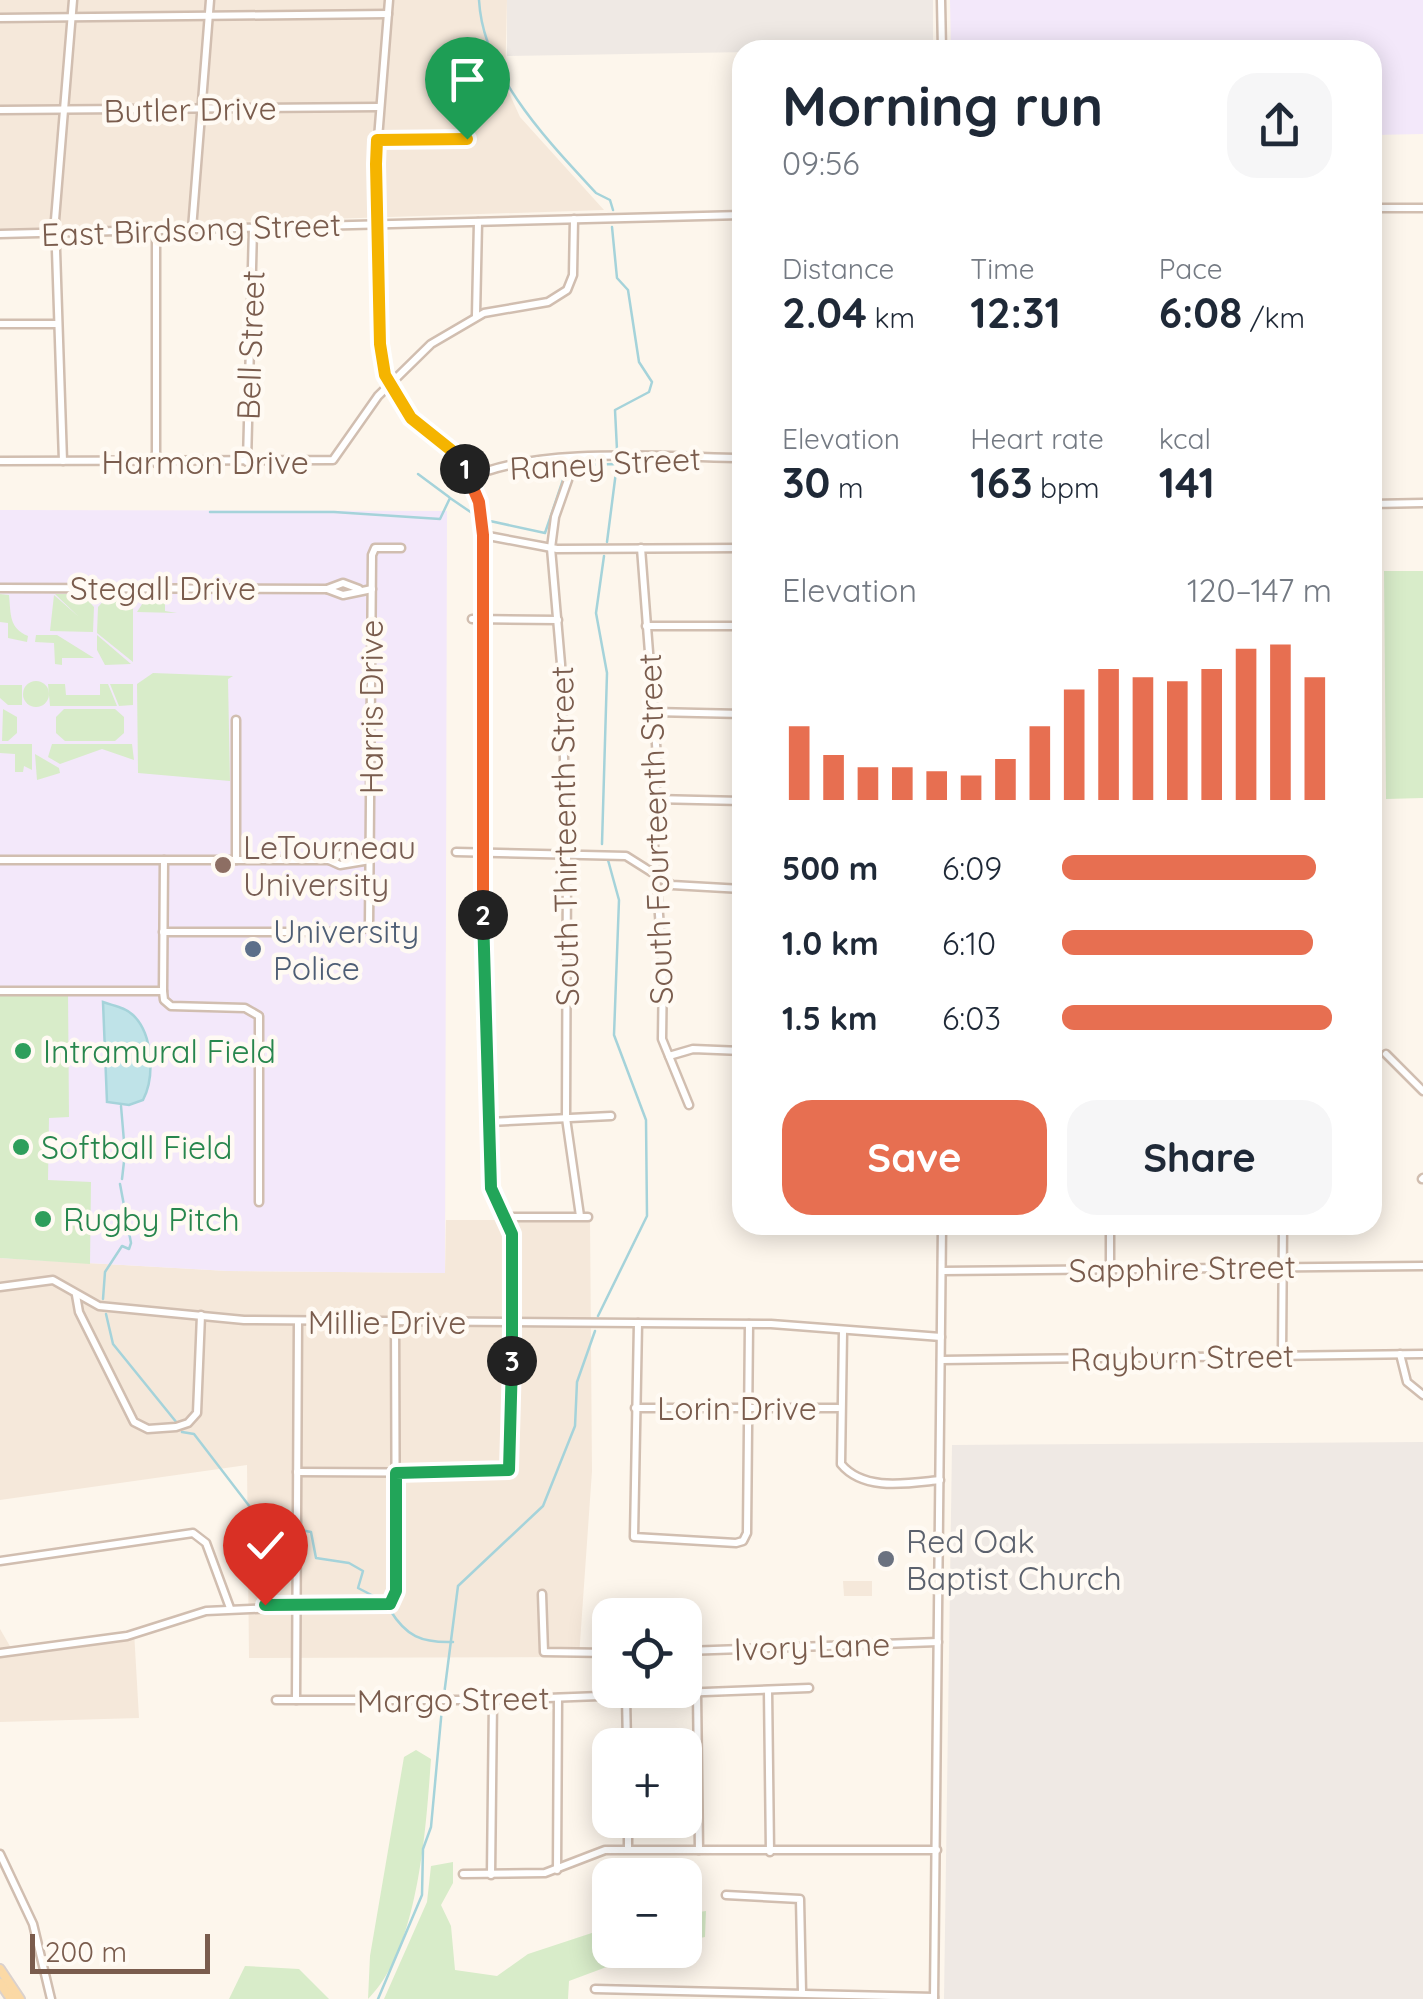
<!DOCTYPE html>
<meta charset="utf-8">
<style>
body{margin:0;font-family:Quicksand,sans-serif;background:#f6f6f7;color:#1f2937;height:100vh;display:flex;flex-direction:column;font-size:38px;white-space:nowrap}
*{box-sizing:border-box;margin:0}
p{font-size:32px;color:#747a83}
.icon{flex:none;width:55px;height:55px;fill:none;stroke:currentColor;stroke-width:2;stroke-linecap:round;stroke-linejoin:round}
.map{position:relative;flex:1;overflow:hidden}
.drawer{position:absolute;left:732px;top:40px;width:650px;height:1195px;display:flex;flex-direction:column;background:#fff;border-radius:30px;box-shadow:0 5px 25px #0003}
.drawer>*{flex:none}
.fabs{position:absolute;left:592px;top:1598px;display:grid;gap:20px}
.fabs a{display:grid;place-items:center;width:110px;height:110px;border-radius:20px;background:#fff;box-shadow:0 5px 25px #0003;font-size:50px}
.scale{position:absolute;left:30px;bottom:25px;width:180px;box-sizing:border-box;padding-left:10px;border:5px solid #7a5c4d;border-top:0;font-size:28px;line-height:35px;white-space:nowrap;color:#7a5c4d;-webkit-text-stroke:8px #fffaf3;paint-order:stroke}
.pin{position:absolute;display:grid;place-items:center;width:85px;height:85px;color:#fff;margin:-102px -42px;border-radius:50% 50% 50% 0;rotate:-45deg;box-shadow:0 0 10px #0007}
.pin .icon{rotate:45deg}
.km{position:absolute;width:50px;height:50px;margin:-25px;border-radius:50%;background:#222;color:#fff;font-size:28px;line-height:50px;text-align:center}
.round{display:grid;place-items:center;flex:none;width:105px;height:105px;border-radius:30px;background:#f6f6f7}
.summary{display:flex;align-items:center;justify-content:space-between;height:170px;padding:0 50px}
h1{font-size:55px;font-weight:700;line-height:75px}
.figures{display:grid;grid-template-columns:repeat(3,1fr);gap:15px;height:170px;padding:10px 50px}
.figures div{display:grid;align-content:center}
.figures b{font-size:42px;font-weight:700}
.figures small{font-size:28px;font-weight:400}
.figures p{font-size:28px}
.chart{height:280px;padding:20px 50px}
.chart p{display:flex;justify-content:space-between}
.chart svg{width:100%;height:180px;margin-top:10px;stroke:#e76f51;stroke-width:6}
.cta{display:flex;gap:20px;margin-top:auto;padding:20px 50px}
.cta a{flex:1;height:115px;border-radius:30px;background:#e76f51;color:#fff;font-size:40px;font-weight:700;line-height:115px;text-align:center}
.cta a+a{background:#f6f6f7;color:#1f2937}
ul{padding:0 50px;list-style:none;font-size:32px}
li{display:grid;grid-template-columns:160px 120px 1fr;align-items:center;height:75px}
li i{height:25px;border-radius:12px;background:#e76f51}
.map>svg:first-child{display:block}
</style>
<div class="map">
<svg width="1423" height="1999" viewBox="0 0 1423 1999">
<rect width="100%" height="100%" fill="#fdf6ec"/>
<!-- residential -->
<g fill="#f5e8da">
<path d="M0,0H507L505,84L520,117L604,210L0,230Z"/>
<path d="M446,1220H590L592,1471L579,1657L249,1658L247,1465L0,1500V1258L228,1271L445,1273Z"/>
<path d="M843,1581H872V1596H844Z"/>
<path d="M0,1629L11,1648L134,1631L139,1718L0,1722Z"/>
</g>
<!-- industrial -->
<g fill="#efe9e4">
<path d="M507,0H933V49L507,56Z"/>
<path d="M1423,1442V1999H944L952,1445Z"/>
</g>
<!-- education -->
<g fill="#f3e8fa">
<path d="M950,0H1423V134L1373,135L1372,50H951Z"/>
<path d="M0,510L447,511L445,1273L228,1271L0,1258Z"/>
</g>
<!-- green -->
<g fill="#d8ecc9">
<path d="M1384,571H1423V798L1386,799Z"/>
<path d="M0,594L9,595C11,615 9,628 28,636L27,642L8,638V623L0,622Z"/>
<path d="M55,594H82L94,607L93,632L50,631L54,595L79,617Z"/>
<path d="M110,594L122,595L133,608V662L97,633L98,607Z"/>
<path d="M165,594L173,599H165V611L177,613L137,612L148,595Z"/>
<path d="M36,635H57L94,658H62V665L55,664L54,643L35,642Z"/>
<path d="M97,635L131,664L105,665L97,650Z"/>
<path d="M153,673L233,676L228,679L230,781L138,773L137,684Z"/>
<circle cx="36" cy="694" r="13"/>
<path d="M48,684H65L66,695H100V684H108L117,706H50Z"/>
<path d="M110,684H133V705L119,706Z"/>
<path d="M0,685H22V705H8L0,698Z"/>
<path d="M3,709L17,717V733L8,741H2Z"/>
<path d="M64,709H115L124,717V733L115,741H65L56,733V717Z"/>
<path d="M0,744H32V770L24,766L23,772H15V754L0,753Z"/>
<path d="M52,744H132L134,760L102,749L60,764L48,757Z"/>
<path d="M35,754L59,768L60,773L37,780Z"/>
<path d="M0,991H68L69,1117L49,1118L48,1180L91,1182L90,1264L0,1258Z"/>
<path d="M416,1750L431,1759C426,1827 419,1949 368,1999L370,1956L404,1757Z"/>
<path d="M453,1862V1883L441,1905L451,1926L455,1970L497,1976L528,1954L610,1927V1950H652L569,1981L568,1999H384L427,1902L431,1866Z"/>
<path d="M706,1911L705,1937L685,1941V1914Z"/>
<path d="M245,1966L299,1969L329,1999H229Z"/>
</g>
<!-- water -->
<path fill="#bfe3e8" stroke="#a5d3da" stroke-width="2.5" d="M103,1002C114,1006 125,1007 133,1015C153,1034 155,1077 143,1100L129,1105L107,1102Z"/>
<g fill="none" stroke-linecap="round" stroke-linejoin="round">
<!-- stream -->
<g stroke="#a5d3da" stroke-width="2.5">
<path d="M479,0C483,75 548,141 596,193L610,200L613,210"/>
<path d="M612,227L617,278L628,290L639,362L652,382L649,392L615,410L617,450"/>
<path d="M578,465L617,464L607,542"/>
<path d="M418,474L449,497"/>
<path d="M210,512H334L440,519L450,498L472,513"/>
<path d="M490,521L545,533L568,465"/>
<path d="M602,844L607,673L596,613L604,556"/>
<path d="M121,1106L125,1153L122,1179"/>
<path d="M103,1299L105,1272L122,1246L129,1249L131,1243L120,1184"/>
<path d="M106,1314L113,1344L177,1423"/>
<path d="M598,1316L647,1216L646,1120L614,1035L619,900L608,860"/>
<path d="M182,1432L194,1434L260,1520L287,1524"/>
<path d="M301,1530L311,1532L316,1558L349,1563L363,1571L358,1588L385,1602"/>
<path d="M390,1610C406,1636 421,1643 453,1642"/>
<path d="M444,1695L458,1586L543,1506L575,1426L577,1382L595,1331"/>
<path d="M378,1999L422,1895L423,1849L431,1827L442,1708"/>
</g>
<defs>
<g id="minor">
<path d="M941,0L942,50"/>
<path d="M0,18L388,14"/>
<path d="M0,110L379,107"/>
<path d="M377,140L467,139"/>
<path d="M1372,208H1423"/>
<path d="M192,229L210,0"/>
<path d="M0,234L742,215"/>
<path d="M476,316L478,222"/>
<path d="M0,324H56"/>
<path d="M575,460L555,517L551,548L561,664L567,853L566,1118L580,1216"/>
<path d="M0,461L333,460L378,396L431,344L484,313L548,302L567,290L573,275L574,219"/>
<path d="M63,461L55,220L73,0"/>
<path d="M247,462L253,228"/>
<path d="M156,463V230"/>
<path d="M470,478C536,446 668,457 742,458"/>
<path d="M1372,504L1423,503"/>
<path d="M483,535L557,549L742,548"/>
<path d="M641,548L657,757L654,848L663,968L662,1039L689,1105"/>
<path d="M0,588L327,589L343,583L359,589"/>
<path d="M327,589L343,595L372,589"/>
<path d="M472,619L558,620"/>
<path d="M646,626H742"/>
<path d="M1372,647H1373"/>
<path d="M654,712L742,714"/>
<path d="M654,799L742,801"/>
<path d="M456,852L626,856L672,885L742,889"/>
<path d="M0,860H329L340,865L370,860"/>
<path d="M236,860V720"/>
<path d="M329,860L341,854L355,860"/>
<path d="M163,932H358L369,926L372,555L375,548H401"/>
<path d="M0,991H163L164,860"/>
<path d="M163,991L164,1000L171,1006L245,1008L259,1016V1202"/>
<path d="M1386,1054L1423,1091"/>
<path d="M669,1056L693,1049L742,1051"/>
<path d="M489,1122L611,1116"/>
<path d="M1422,1179L1423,1178"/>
<path d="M505,1217H588"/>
<path d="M1110,1269V1225"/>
<path d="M942,1271L1423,1266"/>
<path d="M0,1287L53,1280L99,1306L244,1320L771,1324L941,1337"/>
<path d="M76,1295L79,1312L134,1422L148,1429L176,1427L188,1423L197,1413L201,1315"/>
<path d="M638,1323L634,1537L736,1543L743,1541L747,1533L749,1324"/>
<path d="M843,1332L841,1464C864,1492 909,1483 940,1480"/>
<path d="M1400,1354L1407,1382L1423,1395"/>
<path d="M1282,1355L1283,1225"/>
<path d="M941,1360L1423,1354"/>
<path d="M635,1408H838"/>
<path d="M297,1472L499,1473L509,1470L512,1462V1234L491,1188L490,1172L482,922L481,515C467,439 400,433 382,364L376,164L389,0"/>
<path d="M0,1561L193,1533L206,1543L230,1608"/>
<path d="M542,1594L544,1652L610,1653"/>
<path d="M685,1651L938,1642"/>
<path d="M0,1653L127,1636L206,1611L391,1603L396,1591L395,1322"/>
<path d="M768,1690L770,1852"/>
<path d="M697,1693L699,1850"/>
<path d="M626,1696L627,1745"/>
<path d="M276,1700H493L809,1688"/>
<path d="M296,1700L298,1321"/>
<path d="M628,1820V1849"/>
<path d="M0,1854L33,1924L51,1999"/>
<path d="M557,1870L558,1698"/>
<path d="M463,1874L545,1873L605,1850H937"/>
<path d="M491,1875L493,1700"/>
<path d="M726,1895L800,1899L802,1992"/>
<path d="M595,1989L934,1997"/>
<path d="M934,1999L942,1225"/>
</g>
<g id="major">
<path d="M0,1969L20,1999"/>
<path d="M0,1983L11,1999"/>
</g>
</defs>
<!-- minor casing -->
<use href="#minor" stroke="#d1beb0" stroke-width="11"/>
<!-- major casing -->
<use href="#major" stroke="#dad1cd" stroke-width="12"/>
<!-- minor -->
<use href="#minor" stroke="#fff" stroke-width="6"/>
<!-- major -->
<use href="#major" stroke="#fbd9a5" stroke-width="8"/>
</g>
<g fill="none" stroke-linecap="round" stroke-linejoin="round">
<defs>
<path id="split-1" d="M465,469L451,450L411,418L385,375L380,344L376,164L377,140L467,139"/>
<path id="split-2" d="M465,469L479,502L483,535V915"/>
<path id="split-3" d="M483,915L491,1188L512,1234V1361"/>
<path id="split-4" d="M265,1605L390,1604L396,1591V1473L509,1470L512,1361"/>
</defs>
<!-- split-1 casing -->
<use href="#split-1" stroke="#fff" stroke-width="20"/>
<!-- split-2 casing -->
<use href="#split-2" stroke="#fff" stroke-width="20"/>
<!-- split-3 casing -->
<use href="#split-3" stroke="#fff" stroke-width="20"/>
<!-- split-4 casing -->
<use href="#split-4" stroke="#fff" stroke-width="20"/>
<!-- split-1 -->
<use href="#split-1" stroke="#f5b400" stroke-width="12"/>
<!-- split-2 -->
<use href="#split-2" stroke="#f0652b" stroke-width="12"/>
<!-- split-3 -->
<use href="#split-3" stroke="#22a559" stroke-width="12"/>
<!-- split-4 -->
<use href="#split-4" stroke="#22a559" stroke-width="12"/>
</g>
<!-- markers -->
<circle fill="#8d6e63" stroke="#fffaf3" stroke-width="4" cx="223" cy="865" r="10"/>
<circle fill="#5c6f8a" stroke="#fffaf3" stroke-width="4" cx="253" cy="949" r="10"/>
<g fill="#2e9e5b" stroke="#fffaf3" stroke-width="4">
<circle cx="23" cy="1051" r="10"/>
<circle cx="21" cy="1147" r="10"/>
<circle cx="43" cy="1219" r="10"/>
</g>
<circle fill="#6b7280" stroke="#fffaf3" stroke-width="4" cx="886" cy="1559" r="10"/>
<g text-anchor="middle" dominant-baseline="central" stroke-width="9" stroke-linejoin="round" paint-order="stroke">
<!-- street labels -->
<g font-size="32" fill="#7a5c4d" stroke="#fffaf3">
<text transform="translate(190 109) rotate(-1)">Butler Drive</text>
<text transform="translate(191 229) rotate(-2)">East Birdsong Street</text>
<text transform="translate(250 345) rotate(-88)">Bell Street</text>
<text x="205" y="462">Harmon Drive</text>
<text transform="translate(605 463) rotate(-3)">Raney Street</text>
<text x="163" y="588">Stegall Drive</text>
<text transform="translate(371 707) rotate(-90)">Harris Drive</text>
<text transform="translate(655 829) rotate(-92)">South Fourteenth Street</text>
<text transform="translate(564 836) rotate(-91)">South Thirteenth Street</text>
<text transform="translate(1182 1268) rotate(-1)">Sapphire Street</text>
<text x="387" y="1322">Millie Drive</text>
<text transform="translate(1182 1357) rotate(-1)">Rayburn Street</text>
<text x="737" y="1408">Lorin Drive</text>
<text transform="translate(812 1646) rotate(-2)">Ivory Lane</text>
<text transform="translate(453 1699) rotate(-1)">Margo Street</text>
</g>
<!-- education labels -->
<g font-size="32" fill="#785e54" stroke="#fffaf3" text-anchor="start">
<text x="243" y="847">LeTourneau<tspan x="243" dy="37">University</tspan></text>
</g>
<!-- service labels -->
<g font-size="32" fill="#4e5e75" stroke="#fffaf3" text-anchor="start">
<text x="273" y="931">University<tspan x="273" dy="37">Police</tspan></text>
</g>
<!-- leisure labels -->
<g font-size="32" fill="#27864d" stroke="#fffaf3" text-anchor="start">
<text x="43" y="1051">Intramural Field</text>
<text x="41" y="1147">Softball Field</text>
<text x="63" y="1219">Rugby Pitch</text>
</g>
<!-- worship labels -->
<g font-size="32" fill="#5b616d" stroke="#fffaf3" text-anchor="start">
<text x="906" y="1541">Red Oak<tspan x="906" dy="37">Baptist Church</tspan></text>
</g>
</g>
</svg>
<div class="fabs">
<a><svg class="icon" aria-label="locate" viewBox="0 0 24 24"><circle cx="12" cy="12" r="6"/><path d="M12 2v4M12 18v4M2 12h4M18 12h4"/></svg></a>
<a>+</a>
<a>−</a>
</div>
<div class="scale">200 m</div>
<div class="pin" style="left:467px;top:139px;background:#1e9e55"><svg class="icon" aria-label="arrive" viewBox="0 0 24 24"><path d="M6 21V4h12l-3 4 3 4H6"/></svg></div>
<div class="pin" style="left:265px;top:1605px;background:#d93025"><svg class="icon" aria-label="check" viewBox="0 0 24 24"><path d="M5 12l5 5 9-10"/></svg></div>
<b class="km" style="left:465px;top:469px">1</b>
<b class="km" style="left:483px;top:915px">2</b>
<b class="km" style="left:512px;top:1361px">3</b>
<section class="drawer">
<div class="summary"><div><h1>Morning run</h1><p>09:56</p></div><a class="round"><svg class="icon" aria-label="share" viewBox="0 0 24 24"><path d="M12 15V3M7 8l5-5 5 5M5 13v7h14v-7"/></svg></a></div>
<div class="figures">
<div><p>Distance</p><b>2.04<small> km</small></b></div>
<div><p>Time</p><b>12:31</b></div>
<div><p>Pace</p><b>6:08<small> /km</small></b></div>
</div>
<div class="figures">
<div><p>Elevation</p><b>30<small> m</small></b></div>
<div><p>Heart rate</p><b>163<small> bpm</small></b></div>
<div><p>kcal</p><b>141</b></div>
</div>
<div class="chart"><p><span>Elevation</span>120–147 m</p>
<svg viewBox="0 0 160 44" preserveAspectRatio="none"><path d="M5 44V26M15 44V33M25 44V36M35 44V36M45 44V37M55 44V38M65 44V34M75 44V26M85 44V17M95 44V12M105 44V14M115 44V15M125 44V12M135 44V7M145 44V6M155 44V14"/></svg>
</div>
<ul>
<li><b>500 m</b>6:09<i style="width:94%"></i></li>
<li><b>1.0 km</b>6:10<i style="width:93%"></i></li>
<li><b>1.5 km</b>6:03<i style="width:100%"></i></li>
</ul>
<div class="cta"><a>Save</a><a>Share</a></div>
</section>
</div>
